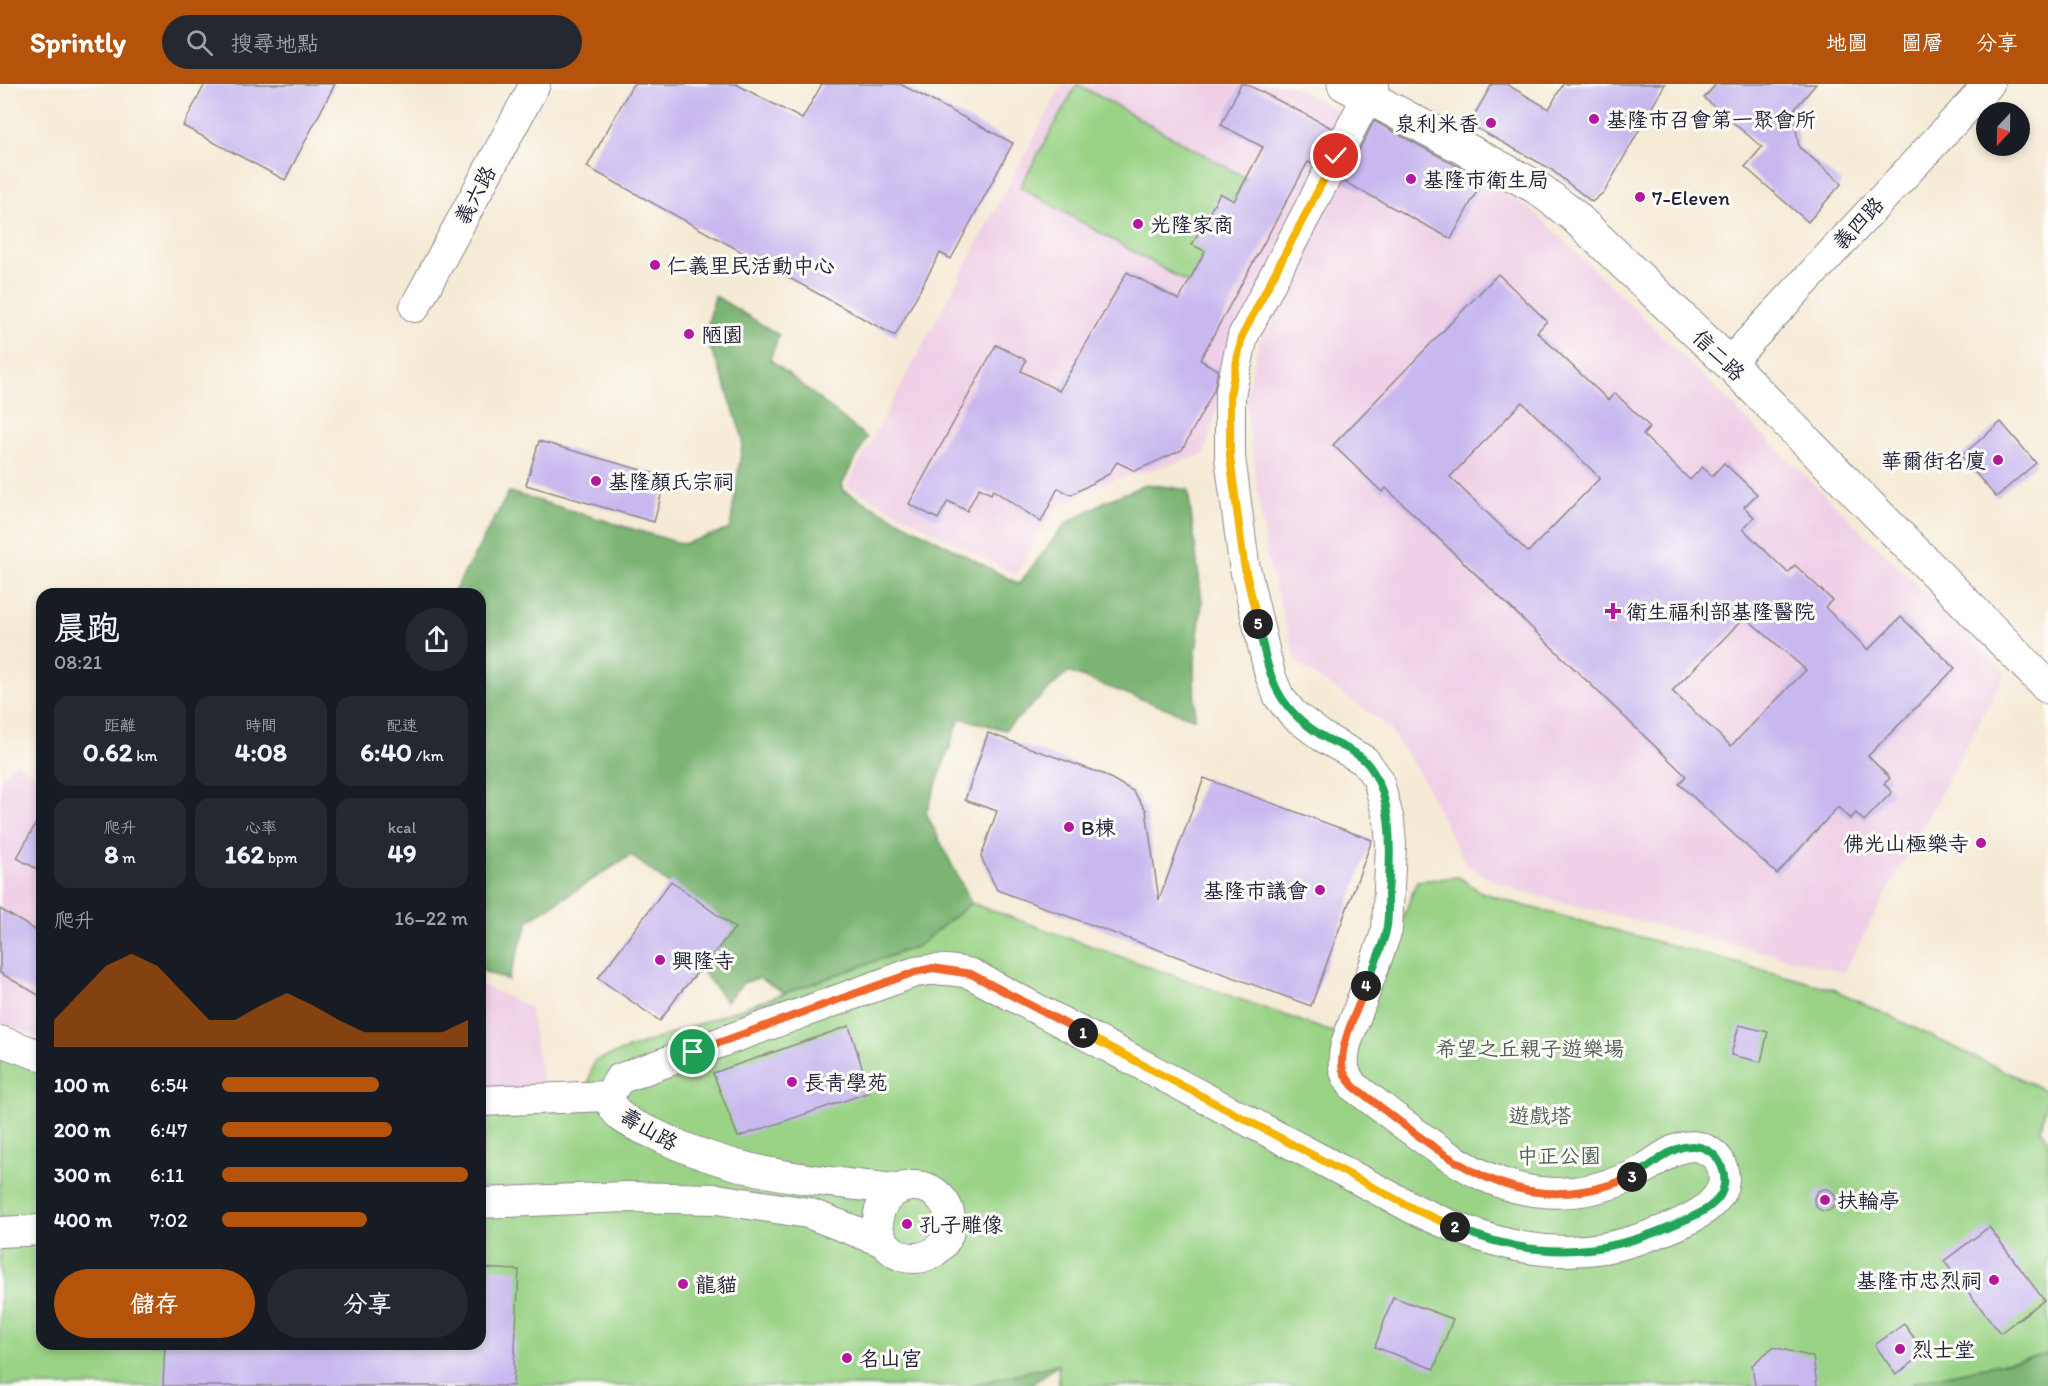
<!DOCTYPE html>
<html lang="zh-TW">
<meta charset="utf-8">
<style>
body{margin:0;font-family:Itim,"LXGW WenKai TC",sans-serif;background:#242831;color:#f1f3f6;height:100vh;display:flex;flex-direction:column;font-size:22px;white-space:nowrap}
*{box-sizing:border-box;margin:0}
p{font-size:20px;color:#9ea1a6}
.icon{flex:none;width:33px;height:33px;fill:none;stroke:currentColor;stroke-width:2;stroke-linecap:round;stroke-linejoin:round}
.map{position:relative;flex:1;overflow:hidden}
.panel{position:absolute;left:36px;top:504px;width:450px;height:762px;display:flex;flex-direction:column;background:#171b24;border-radius:18px;box-shadow:0 3px 9px #0003}
.panel>*{flex:none}
.needle{width:39px;rotate:202deg}
.buttons{position:absolute;left:1976px;top:18px;display:grid;gap:12px}
.buttons a{display:grid;place-items:center;width:54px;height:54px;border-radius:50%;background:#171b24;box-shadow:0 3px 9px #0003;font-size:30px}
.pin{position:absolute;display:grid;place-items:center;width:51px;height:51px;color:#fff;margin:-26px;border:3px solid #fff;border-radius:50%;box-shadow:0 2px 6px #0007}
.km{position:absolute;width:30px;height:30px;margin:-15px;border-radius:50%;background:#222;color:#fff;font-size:16px;line-height:30px;text-align:center}
.round{display:grid;place-items:center;flex:none;width:63px;height:63px;border-radius:32px;background:#242831}
.overview{display:flex;align-items:center;justify-content:space-between;height:102px;padding:0 18px}
h1{font-size:33px;font-weight:700;line-height:45px}
.metrics{display:grid;grid-template-columns:repeat(3,1fr);gap:9px;height:102px;padding:6px 18px}
.metrics div{display:grid;align-content:center;border-radius:15px;background:#242831;text-align:center}
.metrics b{font-size:26px;font-weight:700}
.metrics small{font-size:16px;font-weight:400}
.metrics p{font-size:16px}
.chart{height:168px;padding:12px 18px}
.chart p{display:flex;justify-content:space-between}
.chart svg{width:100%;height:108px;margin-top:6px;fill:#b45309;opacity:.7}
.cta{display:flex;gap:12px;margin-top:auto;padding:12px 18px}
.cta a{flex:1;height:69px;border-radius:36px;background:#b45309;color:#fff;font-size:24px;font-weight:700;line-height:69px;text-align:center}
.cta a+a{background:#242831;color:#f1f3f6}
ul{padding:0 18px;list-style:none;font-size:20px}
li{display:grid;grid-template-columns:96px 72px 1fr;align-items:center;height:45px}
li i{height:15px;border-radius:8px;background:#b45309}
header{display:flex;align-items:center;gap:36px;box-sizing:border-box;height:84px;padding:0 30px;background:#b45309;color:#fff}
header strong{font-size:28px}
nav{display:flex;gap:33px;margin-inline-start:auto;font-size:21px}
.search{width:420px;height:54px;background:#242831;display:flex;align-items:center;gap:15px;box-sizing:border-box;padding:0 21px;border-radius:33px;color:#9ea1a6;font-size:22px}
.map>svg:first-child{display:block}
</style>
<header>
<strong>Sprintly</strong>
<div class="search"><svg class="icon" aria-label="search" viewBox="0 0 24 24"><circle cx="10" cy="10" r="6"/><path d="M15 15l6 6"/></svg>搜尋地點</div>
<nav><a>地圖</a><a>圖層</a><a>分享</a></nav>
</header>
<div class="map">
<svg width="2048" height="1302" viewBox="0 0 2048 1302">
<rect width="100%" height="100%" fill="#fdfcf7"/>
<filter id="ink" filterUnits="userSpaceOnUse"><feTurbulence type="fractalNoise" baseFrequency=".0167" numOctaves="2"/><feDisplacementMap in="SourceGraphic" scale="12" xChannelSelector="R" yChannelSelector="G"/><feConvolveMatrix kernelMatrix="1 2 1 2 8 2 1 2 1" color-interpolation-filters="sRGB"/></filter>
<filter id="wash" filterUnits="userSpaceOnUse"><feTurbulence type="fractalNoise" baseFrequency=".008" numOctaves="4" result="noise"/><feDisplacementMap in="SourceGraphic" scale="24" xChannelSelector="R" yChannelSelector="G"/><feGaussianBlur stdDeviation="1.35" result="paint"/><feColorMatrix in="noise" values="0 0 0 0 0 0 0 0 0 0 0 0 0 0 0 0 0 1.4 0 .05"/><feComposite in="paint" operator="in"/></filter>
<g filter="url(#wash)">
<rect width="100%" height="100%" fill="#f5ead5"/>
<!-- built -->
<g fill="#efd0e6">
<path d="M1063,0H1287L1343,29L1222,306L1204,371L1105,398L1054,424L1016,491L847,402Z"/>
<path d="M1339,95L1451,155L1484,96L1535,128L2006,588L1844,888L1526,809L1487,794L1468,781L1459,769L1423,695L1386,640L1297,579L1267,475L1245,315L1259,259Z"/>
<path d="M16,678L42,695V954L0,939V695Z"/>
<path d="M480,900L529,923L545,1008L480,1007Z"/>
</g>
<!-- green -->
<g fill="#9ad386" stroke="#5e7a60" stroke-width="1.5">
<path d="M1077,0L1246,94L1188,199L1020,103Z"/>
<path d="M1458,793L1481,808L1518,820L1833,905L2048,1008L2041,1045L2048,1055V1270L1913,1298L1914,1302H1059L1058,1280L968,1302H0V971L42,986V1260H480V1030L581,1026L594,977L918,862L971,819L1357,957L1417,797Z"/>
</g>
<!-- forest -->
<g fill="#7bb573" stroke="#4e6c57" stroke-width="1.5">
<path d="M715,212L779,251L770,275L867,354L842,400L844,407L1019,500L1065,440L1106,417L1147,400L1188,406L1202,518L1194,585L1195,635L1068,588L1005,646L960,634L926,729L971,819L918,862L785,909L759,894L743,899L726,917L702,887L711,833L631,771L529,836L508,896L480,886V510H453L509,408L683,460L730,445L743,355L724,297L705,252Z"/>
<path d="M2048,1270V1302H1915L1912,1298Z"/>
<path d="M1058,1280L1030,1302H968Z"/>
</g>
<g id="blocks">
<!-- building -->
<g fill="#c8b8ef" fill-rule="evenodd">
<path d="M205,0H335L285,96L183,42Z"/>
<path d="M633,0H736L802,35L822,0H900L1013,59L951,175L940,169L895,252L587,83Z"/>
<path d="M1241,0H1246L1332,44L1313,80L1308,78L1200,276L1218,286L1214,306L1182,366L1135,387L1117,378L1109,390L1071,411L1058,404L1041,438L993,406L991,410L979,404L967,427L948,417L938,435L909,420L996,261L1026,276L1021,287L1059,307L1127,188L1179,216L1205,167L1192,161L1220,109L1234,117L1263,63L1221,41Z"/>
<path d="M1492,0H1506L1549,25L1563,0H1665L1605,107L1592,118L1549,84L1469,40Z"/>
<path d="M1716,0H1816L1793,27L1799,63L1842,99L1808,138L1745,83L1762,63L1704,14Z"/>
<path d="M1374,37L1483,96L1451,155L1343,97Z"/>
<path d="M1498,190L1547,237L1537,248L1608,316L1615,309L1650,343L1643,351L1690,396L1702,383L1712,392L1724,379L1757,410L1744,423L1754,433L1743,445L1788,489L1795,481L1832,516L1825,523L1868,566L1901,533L1955,584L1868,672L1890,694L1884,700L1892,708L1864,737L1856,729L1850,735L1838,723L1777,790L1679,700L1686,692L1386,404L1382,408L1333,361ZM1522,318L1600,394L1528,468L1450,393ZM1745,533L1806,586L1731,662L1672,607Z"/>
<path d="M2001,338L2036,379L1996,413L1961,372Z"/>
<path d="M539,357L666,393L654,438L526,401Z"/>
<path d="M988,649L1103,690L1133,707L1146,726L1159,816L1204,694L1372,756L1311,922L997,806L981,773L997,727L965,716Z"/>
<path d="M42,728V788L17,774Z"/>
<path d="M671,797L735,844L679,910L660,937L598,894Z"/>
<path d="M0,825L42,850V913L0,889Z"/>
<path d="M1739,941L1768,948L1761,978L1731,971Z"/>
<path d="M849,942L870,1008L738,1053L713,989Z"/>
<circle cx="1825" cy="1116" r="11"/>
<path d="M1989,1143L2044,1216L2000,1249L1944,1177Z"/>
<path d="M480,1184L519,1186L513,1302H163L165,1260H480Z"/>
<path d="M1393,1213L1453,1235L1434,1285L1375,1263Z"/>
<path d="M1904,1240L1925,1269L1896,1291L1875,1261Z"/>
<path d="M1773,1263L1813,1273L1817,1302H1755L1752,1281Z"/>
</g>
</g>
</g>
<g filter="url(#ink)">
<use href="#blocks" fill-opacity="0" stroke="#8c8688" stroke-width="1.5"/>
<g fill="none" stroke-linecap="round" stroke-linejoin="round">
<defs>
<g id="minor">
<path d="M415,223L535,0"/>
<path d="M1729,279L1989,0"/>
<path d="M0,957L42,972"/>
<path d="M480,1017L609,1012"/>
<circle cx="914" cy="1138" r="36"/>
<path d="M896,1105C806,1096 734,1090 652,1049C634,1041 613,1034 609,1012L619,995L915,888C936,884 952,885 971,890L1416,1126C1488,1160 1560,1182 1639,1155C1669,1145 1736,1124 1722,1083C1719,1073 1709,1066 1699,1063C1674,1057 1652,1084 1630,1093C1512,1142 1444,1068 1354,1003C1342,988 1342,979 1346,960L1387,846L1391,761L1389,737L1378,695L1365,677L1323,653L1294,631L1279,613L1270,591L1244,480L1230,373V311L1243,252L1374,0"/>
<path d="M480,1119L626,1113L717,1115L808,1129L881,1157"/>
<path d="M0,1148L42,1146"/>
</g>
<path id="secondary" d="M1344,0L1536,103L1573,131L1729,279L2048,603"/>
</defs>
<!-- minor casing -->
<use href="#minor" stroke="#8c8688" stroke-width="32"/>
<!-- secondary casing -->
<use href="#secondary" stroke="#8c8688" stroke-width="35"/>
<!-- minor -->
<use href="#minor" stroke="#fff" stroke-width="30"/>
<!-- secondary -->
<use href="#secondary" stroke="#fff" stroke-width="33"/>
</g>
</g>
<g fill="none" stroke-linecap="round" stroke-linejoin="round" filter="url(#ink)">
<defs>
<path id="split-1" d="M693,968L915,888L933,884L971,890L1083,949"/>
<path id="split-2" d="M1083,949L1416,1126L1455,1143"/>
<path id="split-3" d="M1455,1143C1529,1175 1598,1174 1671,1142C1686,1135 1703,1130 1715,1118C1735,1099 1721,1062 1692,1062C1669,1062 1651,1084 1632,1093"/>
<path id="split-4" d="M1366,902C1358,925 1342,954 1342,979C1342,989 1348,996 1354,1003C1445,1070 1511,1142 1632,1093"/>
<path id="split-5" d="M1258,540C1270,593 1274,623 1324,653C1337,661 1356,666 1367,679C1394,711 1391,770 1388,810C1388,822 1389,835 1386,847C1382,865 1373,884 1366,902"/>
<path id="split-6" d="M1258,540L1244,480L1230,373V311L1242,252L1336,72"/>
</defs>
<!-- split-1 casing -->
<use href="#split-1" stroke="#fff" stroke-width="12"/>
<!-- split-2 casing -->
<use href="#split-2" stroke="#fff" stroke-width="12"/>
<!-- split-3 casing -->
<use href="#split-3" stroke="#fff" stroke-width="12"/>
<!-- split-4 casing -->
<use href="#split-4" stroke="#fff" stroke-width="12"/>
<!-- split-5 casing -->
<use href="#split-5" stroke="#fff" stroke-width="12"/>
<!-- split-6 casing -->
<use href="#split-6" stroke="#fff" stroke-width="12"/>
<!-- split-1 -->
<use href="#split-1" stroke="#f0652b" stroke-width="8"/>
<!-- split-2 -->
<use href="#split-2" stroke="#f5b400" stroke-width="8"/>
<!-- split-3 -->
<use href="#split-3" stroke="#22a559" stroke-width="8"/>
<!-- split-4 -->
<use href="#split-4" stroke="#f0652b" stroke-width="8"/>
<!-- split-5 -->
<use href="#split-5" stroke="#22a559" stroke-width="8"/>
<!-- split-6 -->
<use href="#split-6" stroke="#f5b400" stroke-width="8"/>
</g>
<!-- markers -->
<g fill="#b5179e" stroke="#fdfcf7" stroke-width="2">
<circle cx="1594" cy="35" r="6"/>
<circle cx="1491" cy="39" r="6"/>
<circle cx="1411" cy="95" r="6"/>
<circle cx="1640" cy="113" r="6"/>
<circle cx="1138" cy="140" r="6"/>
<circle cx="655" cy="181" r="6"/>
<circle cx="689" cy="250" r="6"/>
<circle cx="1998" cy="376" r="6"/>
<circle cx="596" cy="397" r="6"/>
<path d="M1610 518h6v6h6v6h-6v6h-6v-6h-6v-6h6z"/>
<circle cx="1069" cy="743" r="6"/>
<circle cx="1981" cy="759" r="6"/>
<circle cx="1320" cy="806" r="6"/>
<circle cx="660" cy="876" r="6"/>
<circle cx="792" cy="998" r="6"/>
<circle cx="1825" cy="1116" r="6"/>
<circle cx="907" cy="1140" r="6"/>
<circle cx="1994" cy="1196" r="6"/>
<circle cx="683" cy="1200" r="6"/>
<circle cx="1900" cy="1265" r="6"/>
<circle cx="847" cy="1274" r="6"/>
</g>
<g text-anchor="middle" dominant-baseline="central" stroke-width="6" stroke-linejoin="round" paint-order="stroke">
<!-- poi labels -->
<g font-size="21" fill="#22223b" stroke="#fdfcf7" text-anchor="start">
<text x="1606" y="35">基隆市召會第一聚會所</text>
<text x="1479" y="39" text-anchor="end">泉利米香</text>
<text x="1423" y="95">基隆市衛生局</text>
<text x="1652" y="113">7-Eleven</text>
<text x="1150" y="140">光隆家商</text>
<text x="667" y="181">仁義里民活動中心</text>
<text x="701" y="250">陋園</text>
<text x="1986" y="376" text-anchor="end">華爾街名廈</text>
<text x="608" y="397">基隆顏氏宗祠</text>
<text x="1626" y="527">衛生福利部基隆醫院</text>
<text x="1081" y="743">B棟</text>
<text x="1969" y="759" text-anchor="end">佛光山極樂寺</text>
<text x="1308" y="806" text-anchor="end">基隆市議會</text>
<text x="672" y="876">興隆寺</text>
<text x="804" y="998">長青學苑</text>
<text x="1837" y="1116">扶輪亭</text>
<text x="919" y="1140">孔子雕像</text>
<text x="1982" y="1196" text-anchor="end">基隆市忠烈祠</text>
<text x="695" y="1200">龍貓</text>
<text x="1912" y="1265">烈士堂</text>
<text x="859" y="1274">名山宮</text>
</g>
<!-- street labels -->
<g font-size="21" fill="#22223b" stroke="#fdfcf7">
<text transform="translate(475 111) rotate(-62)">義六路</text>
<text transform="translate(1858 139) rotate(-47)">義四路</text>
<text transform="translate(1719 271) rotate(44)">信二路</text>
<text transform="translate(649 1045) rotate(30)">壽山路</text>
</g>
<!-- park labels -->
<g font-size="21" fill="#4c6055" stroke="#fdfcf7">
<text x="1530" y="964">希望之丘親子遊樂場</text>
<text x="1540" y="1031">遊戲塔</text>
<text x="1559" y="1071">中正公園</text>
</g>
</g>
</svg>
<div class="buttons">
<a><svg class="needle" viewBox="-14 -14 28 28"><path d="M0-13l5 13h-10z" fill="#e53935"/><path d="M0 13l5-13h-10z" fill="#9ea1a6"/></svg></a>
</div>
<div class="pin" style="left:693px;top:968px;background:#1e9e55"><svg class="icon" aria-label="arrive" viewBox="0 0 24 24"><path d="M6 21V4h12l-3 4 3 4H6"/></svg></div>
<div class="pin" style="left:1336px;top:72px;background:#d93025"><svg class="icon" aria-label="check" viewBox="0 0 24 24"><path d="M5 12l5 5 9-10"/></svg></div>
<b class="km" style="left:1083px;top:949px">1</b>
<b class="km" style="left:1455px;top:1143px">2</b>
<b class="km" style="left:1632px;top:1093px">3</b>
<b class="km" style="left:1366px;top:902px">4</b>
<b class="km" style="left:1258px;top:540px">5</b>
<section class="panel">
<div class="overview"><div><h1>晨跑</h1><p>08:21</p></div><a class="round"><svg class="icon" aria-label="share" viewBox="0 0 24 24"><path d="M12 15V3M7 8l5-5 5 5M5 13v7h14v-7"/></svg></a></div>
<div class="metrics">
<div><p>距離</p><b>0.62<small> km</small></b></div>
<div><p>時間</p><b>4:08</b></div>
<div><p>配速</p><b>6:40<small> /km</small></b></div>
</div>
<div class="metrics">
<div><p>爬升</p><b>8<small> m</small></b></div>
<div><p>心率</p><b>162<small> bpm</small></b></div>
<div><p>kcal</p><b>49</b></div>
</div>
<div class="chart"><p><span>爬升</span>16–22 m</p>
<svg viewBox="0 0 160 44" preserveAspectRatio="none"><path d="M0 44V33L10 22L20 11L30 6L40 11L50 22L60 33L70 33L80 27L90 22L100 27L110 33L120 38L130 38L140 38L150 38L160 33V44z"/></svg>
</div>
<ul>
<li><b>100 m</b>6:54<i style="width:64%"></i></li>
<li><b>200 m</b>6:47<i style="width:69%"></i></li>
<li><b>300 m</b>6:11<i style="width:100%"></i></li>
<li><b>400 m</b>7:02<i style="width:59%"></i></li>
</ul>
<div class="cta"><a>儲存</a><a>分享</a></div>
</section>
</div>
